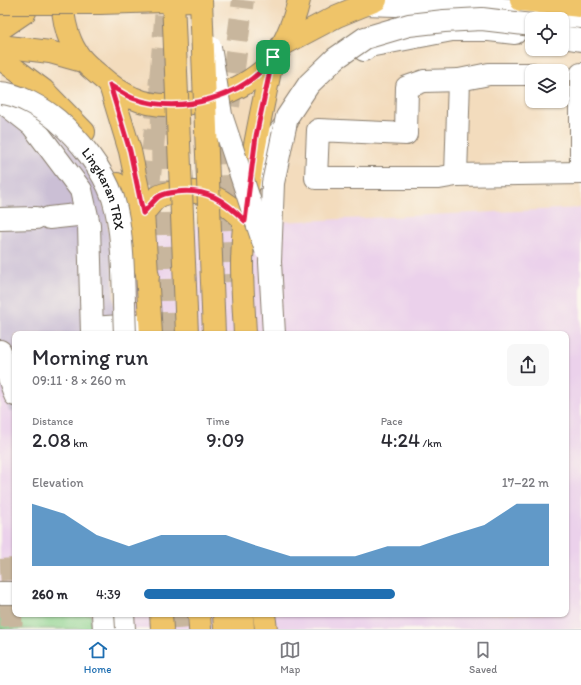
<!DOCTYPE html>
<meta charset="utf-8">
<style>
body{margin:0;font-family:Itim,sans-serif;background:#f7f7f7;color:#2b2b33;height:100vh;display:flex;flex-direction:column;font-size:15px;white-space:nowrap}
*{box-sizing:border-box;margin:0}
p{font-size:13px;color:#7c7c81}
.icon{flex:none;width:22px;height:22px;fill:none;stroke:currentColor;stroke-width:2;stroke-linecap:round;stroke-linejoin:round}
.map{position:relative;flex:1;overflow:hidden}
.panel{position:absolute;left:12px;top:331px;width:557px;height:286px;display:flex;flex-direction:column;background:#fff;border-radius:8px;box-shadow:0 1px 3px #0004}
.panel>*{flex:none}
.tools{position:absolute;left:525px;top:12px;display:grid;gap:8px}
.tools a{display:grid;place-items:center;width:44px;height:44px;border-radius:8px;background:#fff;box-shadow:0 1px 3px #0004;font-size:20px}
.pin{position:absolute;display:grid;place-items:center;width:34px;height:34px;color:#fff;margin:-17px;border-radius:8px;box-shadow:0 2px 6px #0006}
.round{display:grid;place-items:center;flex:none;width:42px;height:42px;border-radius:8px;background:#f7f7f7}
.overview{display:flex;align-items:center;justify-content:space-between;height:68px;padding:0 20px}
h1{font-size:22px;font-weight:600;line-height:30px}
.stats{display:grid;grid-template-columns:repeat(3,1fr);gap:6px;height:68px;padding:4px 20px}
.stats div{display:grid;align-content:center}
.stats b{font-size:20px;font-weight:600}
.stats small{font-size:11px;font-weight:400}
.stats p{font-size:11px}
.chart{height:112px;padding:8px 20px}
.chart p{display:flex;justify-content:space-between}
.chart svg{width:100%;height:72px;margin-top:4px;fill:#1f6fb2;opacity:.7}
ul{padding:0 20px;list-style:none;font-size:13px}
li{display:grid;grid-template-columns:64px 48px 1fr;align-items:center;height:30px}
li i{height:10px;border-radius:5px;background:#1f6fb2}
.tabs{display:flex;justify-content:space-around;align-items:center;height:56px;border-top:1px solid #e1e1e2;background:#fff;font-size:11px;color:#7c7c81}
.tabs a{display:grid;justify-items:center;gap:2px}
.tabs .on{color:#1f6fb2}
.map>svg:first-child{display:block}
</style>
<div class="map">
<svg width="581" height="629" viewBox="0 0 581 629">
<rect width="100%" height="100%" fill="#fbf7ec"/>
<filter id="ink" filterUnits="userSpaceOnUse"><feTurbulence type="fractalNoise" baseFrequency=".025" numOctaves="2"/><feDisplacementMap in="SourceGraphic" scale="8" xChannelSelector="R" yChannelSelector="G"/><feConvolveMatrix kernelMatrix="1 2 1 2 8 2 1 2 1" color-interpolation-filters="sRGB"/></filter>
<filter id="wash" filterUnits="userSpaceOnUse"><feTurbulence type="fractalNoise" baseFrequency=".012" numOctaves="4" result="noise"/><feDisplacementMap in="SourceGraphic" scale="16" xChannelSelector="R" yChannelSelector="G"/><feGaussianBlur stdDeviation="0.9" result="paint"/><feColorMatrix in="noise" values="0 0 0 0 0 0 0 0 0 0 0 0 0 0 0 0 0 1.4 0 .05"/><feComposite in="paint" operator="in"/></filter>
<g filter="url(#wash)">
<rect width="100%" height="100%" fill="#f3dcbd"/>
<!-- built -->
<path fill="#ebd1eb" d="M581,208V629H0V380L9,411L15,412V614H566V334H123L129,229Z"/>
<!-- industrial -->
<path fill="#cbbfd5" d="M0,95L51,122L95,177L107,216L113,273L115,334H15V412H9L0,380Z"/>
<!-- green -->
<path fill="#88d08b" stroke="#527654" d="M0,605H15V614H91V629H0Z"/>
</g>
<g filter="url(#ink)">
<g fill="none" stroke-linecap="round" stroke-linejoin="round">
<!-- minor-tunnel -->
<g stroke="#c8b69d" stroke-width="22" stroke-dasharray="22 11" stroke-linecap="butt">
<path d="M149,217V186L161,69"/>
<path d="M0,570L15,569"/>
<path d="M0,616L30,614"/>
</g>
<!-- highway-tunnel -->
<g stroke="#c8b69d" stroke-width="22" stroke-dasharray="22 11" stroke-linecap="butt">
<path d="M229,106L243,0"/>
<path d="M227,142L233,282"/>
<path d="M165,334L161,69L166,8"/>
<path d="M176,614L177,629"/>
</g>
<defs>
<g id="minor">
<path d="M364,4L491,8L581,17"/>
<path d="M562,37L581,40"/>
<path d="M364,50L369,46L452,30H489L515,33"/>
<path d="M459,80L424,81L407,87L406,134L318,130L316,178H439L456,175L581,173"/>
<path d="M0,100L32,125L81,190L89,225L92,334"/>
<path d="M581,173V74"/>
<path d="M456,175L459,80L489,74H532"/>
<path d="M253,180L263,155L287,122"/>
<path d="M49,218L86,214"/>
<path d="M0,219L36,218"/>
<path d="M92,328L150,324"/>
<path d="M0,351L15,395"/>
<path d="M0,593H15"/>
<path d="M123,614L124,629"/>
</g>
<g id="major">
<path d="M62,0C63,14 65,29 71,42C77,57 88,66 100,76C110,85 121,93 133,98C173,116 232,97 264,70C281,55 294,22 299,0"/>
<path d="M0,29L25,12L30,0"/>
<path d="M282,45L337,16L376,0"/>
<path d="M0,46L50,52L82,61"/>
<path d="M0,58L43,90L84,132"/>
<path d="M110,85L130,151L143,213L151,334"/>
<path d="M117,184L148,276"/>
<path d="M143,213C148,208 153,200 158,197C164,193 170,193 176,192C207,189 224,199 245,221"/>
<path d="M245,334C244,311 242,287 242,264C243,195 258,126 273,58"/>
<path d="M161,614L162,629"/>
<path d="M199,614L200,629"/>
<path d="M224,614L225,629"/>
<path d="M264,614L266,629"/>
</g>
<g id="highway">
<path d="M521,0L581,6"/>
<path d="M242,614L243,629"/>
</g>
</defs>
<!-- minor casing -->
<use href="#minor" stroke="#887c6c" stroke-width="24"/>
<!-- major casing -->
<use href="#major" stroke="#887c6c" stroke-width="24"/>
<!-- highway casing -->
<use href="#highway" stroke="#887c6c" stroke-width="24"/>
<!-- minor -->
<use href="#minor" stroke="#fff" stroke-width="22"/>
<!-- major -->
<use href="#major" stroke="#efc469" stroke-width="22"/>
<!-- highway -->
<use href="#highway" stroke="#efc469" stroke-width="22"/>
<defs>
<g id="minor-bridge">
<path d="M210,47L221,115L266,250"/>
<path id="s1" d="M0,93C17,93 44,109 57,120C79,139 103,169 113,198C125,236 123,294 125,334"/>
<path d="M274,334L270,262L273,183L287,117L309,84L336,58L365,38L409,25L444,21L482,19L532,25"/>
<path d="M103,614L104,629"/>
</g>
<g id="major-bridge">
<path d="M173,0L187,334"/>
<path d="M201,0L214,334"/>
</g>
<path id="highway-bridge" d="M0,3H100L195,0"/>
</defs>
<!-- minor-bridge casing -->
<use href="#minor-bridge" stroke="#887c6c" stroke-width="24" stroke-linecap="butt"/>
<!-- major-bridge casing -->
<use href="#major-bridge" stroke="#887c6c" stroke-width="24" stroke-linecap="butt"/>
<!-- highway-bridge casing -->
<use href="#highway-bridge" stroke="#887c6c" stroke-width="24" stroke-linecap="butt"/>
<!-- minor-bridge -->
<use href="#minor-bridge" stroke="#fff" stroke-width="22"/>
<!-- major-bridge -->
<use href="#major-bridge" stroke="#efc469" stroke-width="22"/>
<!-- highway-bridge -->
<use href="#highway-bridge" stroke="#efc469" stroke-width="22"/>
</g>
</g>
<g fill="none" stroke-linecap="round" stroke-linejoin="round" filter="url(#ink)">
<defs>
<path id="route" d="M273,57L256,136L245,221C224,200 207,188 176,192C170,193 164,193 158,197C153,201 148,208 143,213L130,151L110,85C118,90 126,96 135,99C181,114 244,98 273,57Z"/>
</defs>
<!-- route casing -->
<use href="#route" stroke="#fff" stroke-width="8"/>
<!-- route -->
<use href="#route" stroke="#e11d48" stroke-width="5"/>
</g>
<g text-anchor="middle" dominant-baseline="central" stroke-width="3" stroke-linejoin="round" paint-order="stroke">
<!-- street labels -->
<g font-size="14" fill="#1c1c1c" stroke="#fbf7ec">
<text stroke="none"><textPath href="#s1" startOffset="149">Lingkaran TRX</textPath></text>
</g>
</g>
</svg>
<div class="tools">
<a><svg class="icon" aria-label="locate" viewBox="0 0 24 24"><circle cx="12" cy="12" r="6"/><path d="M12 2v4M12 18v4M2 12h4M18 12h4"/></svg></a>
<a><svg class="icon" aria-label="layers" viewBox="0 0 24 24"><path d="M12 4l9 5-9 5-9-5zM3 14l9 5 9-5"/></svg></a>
</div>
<div class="pin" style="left:273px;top:57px;background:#1e9e55"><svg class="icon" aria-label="arrive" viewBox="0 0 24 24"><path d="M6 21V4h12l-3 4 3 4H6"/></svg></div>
<section class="panel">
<div class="overview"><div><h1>Morning run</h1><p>09:11 · 8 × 260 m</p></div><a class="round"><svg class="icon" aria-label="share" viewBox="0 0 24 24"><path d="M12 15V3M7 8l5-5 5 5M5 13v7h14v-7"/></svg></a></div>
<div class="stats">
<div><p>Distance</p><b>2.08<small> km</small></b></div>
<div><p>Time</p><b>9:09</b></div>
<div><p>Pace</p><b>4:24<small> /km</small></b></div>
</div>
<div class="chart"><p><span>Elevation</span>17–22 m</p>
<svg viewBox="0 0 160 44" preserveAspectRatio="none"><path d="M0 44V6L10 12L20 25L30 32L40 25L50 25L60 25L70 32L80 38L90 38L100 38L110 32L120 32L130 25L140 19L150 6L160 6V44z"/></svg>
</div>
<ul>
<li><b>260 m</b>4:39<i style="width:62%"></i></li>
</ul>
</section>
</div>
<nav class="tabs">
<a class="on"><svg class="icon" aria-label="home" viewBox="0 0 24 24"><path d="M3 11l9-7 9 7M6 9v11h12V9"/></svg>Home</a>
<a><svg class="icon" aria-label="map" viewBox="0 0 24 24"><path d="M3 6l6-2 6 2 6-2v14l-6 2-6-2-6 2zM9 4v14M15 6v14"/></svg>Map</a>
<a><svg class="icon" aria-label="saved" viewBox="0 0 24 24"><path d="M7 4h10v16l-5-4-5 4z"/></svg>Saved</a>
</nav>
